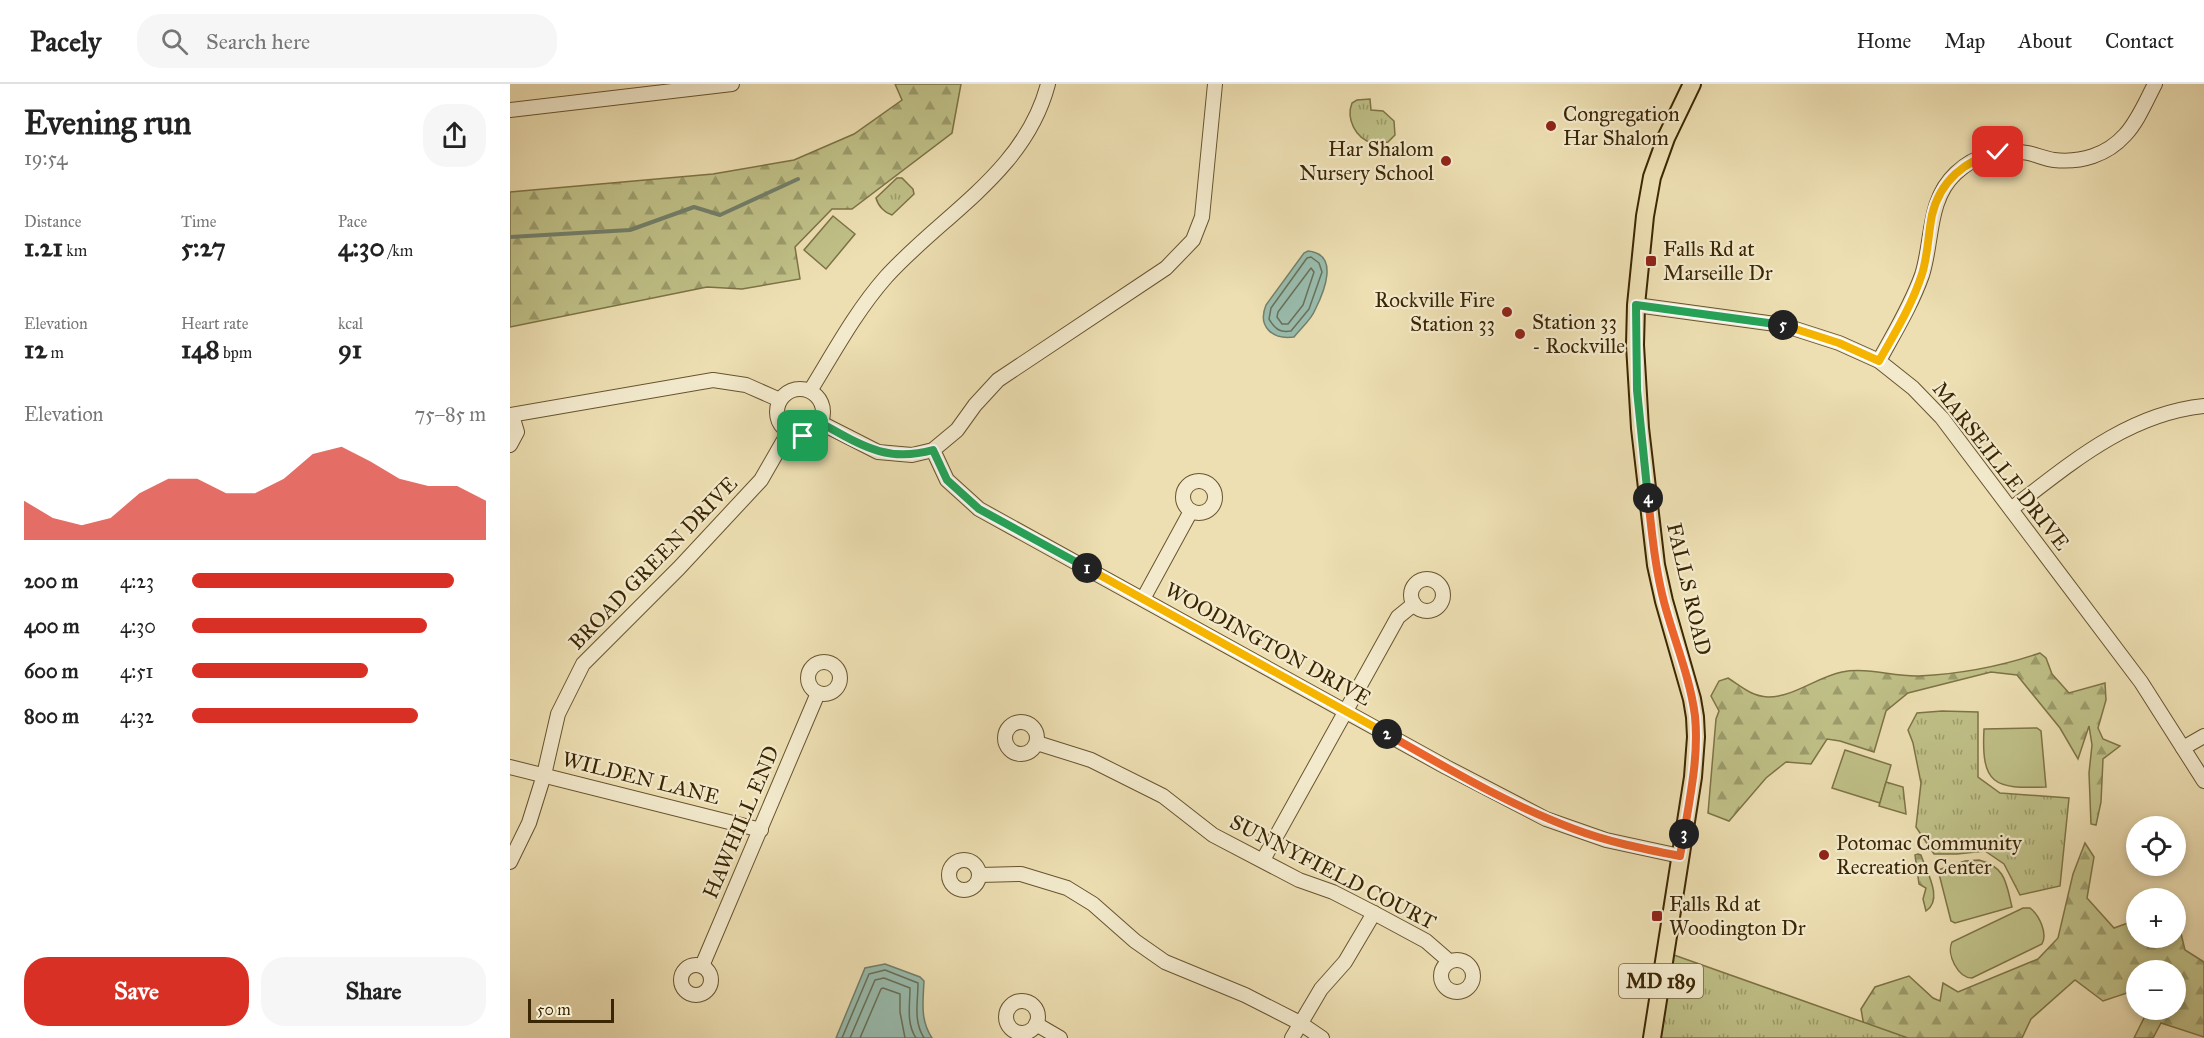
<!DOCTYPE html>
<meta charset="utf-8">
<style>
body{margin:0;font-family:"IM FELL Great Primer",serif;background:#f6f6f6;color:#222;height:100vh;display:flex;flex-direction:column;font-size:22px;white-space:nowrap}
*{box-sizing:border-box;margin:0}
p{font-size:20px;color:#767676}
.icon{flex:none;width:33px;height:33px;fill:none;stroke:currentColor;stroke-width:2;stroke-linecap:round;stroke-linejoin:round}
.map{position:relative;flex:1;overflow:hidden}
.drawer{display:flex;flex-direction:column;background:#fff;width:510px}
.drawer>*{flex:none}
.controls{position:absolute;left:1616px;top:732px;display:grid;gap:12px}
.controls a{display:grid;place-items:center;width:60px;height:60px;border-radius:50%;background:#fff;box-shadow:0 3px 9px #0003;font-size:30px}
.scale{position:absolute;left:18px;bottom:15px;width:86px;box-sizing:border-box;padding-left:6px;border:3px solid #3b2603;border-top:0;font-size:16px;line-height:21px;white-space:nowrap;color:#3b2603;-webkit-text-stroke:4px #f3eacd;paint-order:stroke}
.pin{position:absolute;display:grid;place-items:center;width:51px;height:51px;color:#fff;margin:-26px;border-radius:12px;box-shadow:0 3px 9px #0006}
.km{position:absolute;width:30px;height:30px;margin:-15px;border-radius:50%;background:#222;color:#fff;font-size:16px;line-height:30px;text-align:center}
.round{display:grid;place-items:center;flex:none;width:63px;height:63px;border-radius:24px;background:#f6f6f6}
.overview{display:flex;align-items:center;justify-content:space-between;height:102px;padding:0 24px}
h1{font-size:33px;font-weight:700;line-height:45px}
.stats{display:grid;grid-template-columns:repeat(3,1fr);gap:9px;height:102px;padding:6px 24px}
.stats div{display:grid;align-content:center}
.stats b{font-size:26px;font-weight:700}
.stats small{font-size:16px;font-weight:400}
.stats p{font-size:16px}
.chart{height:168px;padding:12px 24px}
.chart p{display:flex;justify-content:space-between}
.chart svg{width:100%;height:108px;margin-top:6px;fill:#d93025;opacity:.7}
.action{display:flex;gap:12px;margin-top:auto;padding:12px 24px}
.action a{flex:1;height:69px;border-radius:24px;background:#d93025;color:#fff;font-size:24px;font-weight:700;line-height:69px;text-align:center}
.action a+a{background:#f6f6f6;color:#222}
ul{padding:0 24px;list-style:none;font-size:20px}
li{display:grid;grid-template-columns:96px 72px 1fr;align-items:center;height:45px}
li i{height:15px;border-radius:8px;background:#d93025}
header{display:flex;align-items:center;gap:36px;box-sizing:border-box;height:84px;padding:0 30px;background:#fff;border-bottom:2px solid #e0e0e0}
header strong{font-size:28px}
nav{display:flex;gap:33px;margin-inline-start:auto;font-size:21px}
.search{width:420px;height:54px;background:#f6f6f6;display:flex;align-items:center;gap:15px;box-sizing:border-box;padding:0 21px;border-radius:24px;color:#767676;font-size:22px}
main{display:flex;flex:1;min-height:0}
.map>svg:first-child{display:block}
</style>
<header>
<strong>Pacely</strong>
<div class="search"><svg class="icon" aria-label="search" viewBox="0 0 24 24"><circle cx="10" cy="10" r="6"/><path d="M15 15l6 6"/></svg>Search here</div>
<nav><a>Home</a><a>Map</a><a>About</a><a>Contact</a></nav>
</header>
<main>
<section class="drawer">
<div class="overview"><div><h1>Evening run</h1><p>19:54</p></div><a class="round"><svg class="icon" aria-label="share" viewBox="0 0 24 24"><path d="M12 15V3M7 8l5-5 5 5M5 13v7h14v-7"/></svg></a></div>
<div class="stats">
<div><p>Distance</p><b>1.21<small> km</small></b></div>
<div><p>Time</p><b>5:27</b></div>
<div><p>Pace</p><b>4:30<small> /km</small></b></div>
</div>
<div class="stats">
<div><p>Elevation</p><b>12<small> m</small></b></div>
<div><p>Heart rate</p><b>148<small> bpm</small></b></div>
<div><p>kcal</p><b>91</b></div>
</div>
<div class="chart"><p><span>Elevation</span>75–85 m</p>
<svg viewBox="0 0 160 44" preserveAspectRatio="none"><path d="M0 44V28L10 35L20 38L30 35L40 25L50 19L60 19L70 25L80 25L90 19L100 9L110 6L120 12L130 19L140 22L150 22L160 28V44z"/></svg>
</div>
<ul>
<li><b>200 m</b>4:23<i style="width:89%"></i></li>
<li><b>400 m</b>4:30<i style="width:80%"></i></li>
<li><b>600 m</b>4:51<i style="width:60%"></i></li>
<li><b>800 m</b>4:32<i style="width:77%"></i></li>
</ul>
<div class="action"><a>Save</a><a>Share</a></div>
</section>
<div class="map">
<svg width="1694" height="954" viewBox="0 0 1694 954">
<defs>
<pattern id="forest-firs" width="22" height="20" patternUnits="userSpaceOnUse" patternTransform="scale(1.5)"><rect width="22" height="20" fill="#bfc087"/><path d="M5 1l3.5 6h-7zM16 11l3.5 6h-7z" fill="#9c9c6c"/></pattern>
<pattern id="park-tufts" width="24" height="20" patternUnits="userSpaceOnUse" patternTransform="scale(1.5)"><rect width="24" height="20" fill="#bfc087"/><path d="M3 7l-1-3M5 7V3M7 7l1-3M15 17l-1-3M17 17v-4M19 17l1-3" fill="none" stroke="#9c9c6c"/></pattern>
</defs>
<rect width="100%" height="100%" fill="#eddfb2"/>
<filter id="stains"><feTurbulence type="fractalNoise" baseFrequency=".00333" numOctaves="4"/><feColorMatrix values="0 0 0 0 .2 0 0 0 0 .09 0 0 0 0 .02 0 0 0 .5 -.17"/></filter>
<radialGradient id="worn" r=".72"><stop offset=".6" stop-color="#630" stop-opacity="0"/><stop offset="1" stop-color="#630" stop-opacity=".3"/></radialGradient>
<!-- grass -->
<g fill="#bfc087" stroke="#7d7345" stroke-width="1.5">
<path d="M323,132L345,150L316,185L294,166Z"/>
<path d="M1527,644L1531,647L1536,703C1484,705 1471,701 1474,645Z"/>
<path d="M1335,666L1381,681L1370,719L1322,704Z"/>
<path d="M1469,776C1496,783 1496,799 1502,823L1445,839L1441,837L1428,786L1455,777Z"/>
<path d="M1513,824H1520C1529,831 1538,849 1532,860L1462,894C1448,894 1436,870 1442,858Z"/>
</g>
<!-- forest -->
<g fill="url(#forest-firs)" stroke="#7d7345" stroke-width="1.5">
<path d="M385,0H451L442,49L342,125H322L285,163L290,195L232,205L197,203L0,243V108L203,90L284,76L344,50L392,16Z"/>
<path d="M1530,569L1536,574L1542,590L1559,609L1595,599L1596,616L1588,644L1593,655L1610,662L1593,675L1591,718L1586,741L1581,740L1579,689L1582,661L1579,642L1568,675L1550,644L1507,591L1481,588L1398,609L1376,627L1364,668L1330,657L1317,655L1301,680L1276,678L1256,694L1219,737L1198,729L1206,635L1209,627L1201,612L1209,597L1218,594C1232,603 1241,612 1258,613C1284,613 1307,593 1332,588C1357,583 1384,593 1409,592C1450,590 1492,582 1530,569Z"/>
<path d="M1575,759L1584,773L1577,814L1604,844L1626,836V854H1665V825L1675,866L1694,878V953L1651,939L1643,954H1624L1638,926H1665V886H1626V906L1593,917L1565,896L1521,935L1512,954H1356L1351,925L1365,903L1399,892L1423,914L1430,917L1433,899L1448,908L1528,875L1548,854L1563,790Z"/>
<path d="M1408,770L1411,771C1416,787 1434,815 1416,827L1413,815L1416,804L1409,800L1405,771Z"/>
</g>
<!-- park -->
<g fill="url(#park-tufts)" stroke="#7d7345" stroke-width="1.5">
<path d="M860,15L861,26L873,27L884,37L885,51L878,58C873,59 867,61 863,59C845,55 836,34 842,19L847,16Z"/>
<path d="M387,94H392L403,105L404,110L382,131C375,129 368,122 366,114Z"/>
<path d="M1432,627L1468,628V693L1490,709L1559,714L1550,802L1510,811L1494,780L1475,767L1447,770H1424L1406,743L1411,699L1403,659L1398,646L1407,629Z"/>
<path d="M1376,698L1393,703L1396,730L1369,722Z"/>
<path d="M1164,871L1398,954H1149Z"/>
</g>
<!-- water -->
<g fill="#99bcae" stroke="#73806a" stroke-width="1.5">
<path d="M798,167C830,170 814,208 805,226C801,236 791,244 784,253C763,256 747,243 756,221L794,169Z"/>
<path d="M375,880L410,893L414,897C413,918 410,936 422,954H326L355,884Z"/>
</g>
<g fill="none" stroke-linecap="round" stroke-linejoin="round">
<!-- shore -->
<g stroke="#6a7158" stroke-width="1.5">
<path d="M801,173L809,179L812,188L799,225L781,247C770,249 765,245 759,235L761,224L797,174Z"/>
<path d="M801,184L804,188L793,221L778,240H772L767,233L768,228Z"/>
<path d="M332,954L359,890L375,886L408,899C408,919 403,936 414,954"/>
<path d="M340,954L365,896L374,894L400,904C400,921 396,939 406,954"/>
<path d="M350,954L371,905L373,904L390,910V928L395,954"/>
</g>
<!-- stream -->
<path stroke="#73806a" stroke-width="4" d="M0,153L120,146L184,123L210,131L288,95"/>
<defs>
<g id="minor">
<path d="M0,26L222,0"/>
<path d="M1126,221L1273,241L1329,259L1369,277L1403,304L1432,334L1631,598L1694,697"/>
<path d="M1369,277C1384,249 1401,222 1412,191C1423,157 1417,116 1446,89C1465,71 1492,64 1518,69C1527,71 1536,75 1544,76C1571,79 1597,71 1615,51C1628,37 1636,17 1645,0"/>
<circle cx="290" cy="328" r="23"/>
<path d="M300,307C324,268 346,227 376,193C433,130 515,88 538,0"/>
<path d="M0,331L203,296L236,301L270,316"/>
<path d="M0,334L4,338L7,348L0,361"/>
<path d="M311,339L368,368L402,371L423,366L447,346L465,321L488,296L656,184L683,156L692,133L705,0"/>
<path d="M423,366L437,396L469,425L936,683L1036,735L1096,756L1170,772"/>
<circle cx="689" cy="413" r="16"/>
<path d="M1501,425C1560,380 1617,330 1694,322"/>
<circle cx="917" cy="511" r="16"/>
<path d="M633,515L681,427"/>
<circle cx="314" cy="594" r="16"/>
<circle cx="511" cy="654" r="16"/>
<path d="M527,659L581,676L653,712L703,751L789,796L823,808L864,829L916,857L939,877"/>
<path d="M1673,664L1694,652"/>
<path d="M0,683L251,746"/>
<circle cx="454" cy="791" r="15"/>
<path d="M753,776L888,533L904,520"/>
<path d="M0,778L19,739L34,691L48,630L73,580L169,484L251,396L278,349"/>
<path d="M470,791L511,790L557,804L583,820L625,857L655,878L735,911L790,939L812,954"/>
<circle cx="947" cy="892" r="16"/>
<circle cx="186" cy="896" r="15"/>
<path d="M192,882L308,609"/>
<circle cx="512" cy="933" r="16"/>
<path d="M526,940L550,954"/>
<path d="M782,954L811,905L835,878L864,829"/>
</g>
<path id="major" d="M1142,954L1183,693L1186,653L1185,633L1182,615L1154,517L1146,481L1130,344L1125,261L1126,221L1135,132L1142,93L1156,54L1182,0"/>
</defs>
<!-- minor casing -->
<use href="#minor" stroke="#68542f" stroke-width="16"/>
<!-- major casing -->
<use href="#major" stroke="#3b2603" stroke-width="20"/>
<!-- minor -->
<use href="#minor" stroke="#f3eacd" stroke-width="14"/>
<!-- major -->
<use href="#major" stroke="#eddfb2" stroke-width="16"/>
</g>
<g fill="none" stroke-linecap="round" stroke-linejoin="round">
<defs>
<path id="split-1" d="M293,352L307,345L311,339C351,361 376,379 423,366L437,396L469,425L577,484"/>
<path id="split-2" d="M577,484L877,650"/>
<path id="split-3" d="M877,650C937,684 999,721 1064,745C1098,758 1134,765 1170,772L1174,750"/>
<path id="split-4" d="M1138,414C1142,449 1145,484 1154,518C1164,556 1180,593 1185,632C1189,672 1180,712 1174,750"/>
<path id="split-5" d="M1138,414L1127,306L1126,221L1273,241"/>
<path id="split-6" d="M1273,241L1329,259L1369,277C1385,249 1402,221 1412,190C1418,171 1418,151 1422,131C1430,97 1455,76 1488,68"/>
</defs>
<!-- split-1 casing -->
<use href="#split-1" stroke="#fff" stroke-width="12"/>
<!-- split-2 casing -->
<use href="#split-2" stroke="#fff" stroke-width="12"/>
<!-- split-3 casing -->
<use href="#split-3" stroke="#fff" stroke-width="12"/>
<!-- split-4 casing -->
<use href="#split-4" stroke="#fff" stroke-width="12"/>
<!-- split-5 casing -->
<use href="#split-5" stroke="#fff" stroke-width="12"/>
<!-- split-6 casing -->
<use href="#split-6" stroke="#fff" stroke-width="12"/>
<!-- split-1 -->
<use href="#split-1" stroke="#22a559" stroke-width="8"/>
<!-- split-2 -->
<use href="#split-2" stroke="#f5b400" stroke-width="8"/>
<!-- split-3 -->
<use href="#split-3" stroke="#f0652b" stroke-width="8"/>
<!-- split-4 -->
<use href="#split-4" stroke="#f0652b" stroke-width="8"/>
<!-- split-5 -->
<use href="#split-5" stroke="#22a559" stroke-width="8"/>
<!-- split-6 -->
<use href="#split-6" stroke="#f5b400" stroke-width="8"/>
</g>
<!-- markers -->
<g fill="#8f2418" stroke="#f3eacd" stroke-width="2">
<circle cx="1041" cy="42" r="6"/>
<circle cx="936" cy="77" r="6"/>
<rect x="1135" y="171" width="12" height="12" rx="3"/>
<circle cx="997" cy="228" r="6"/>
<circle cx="1010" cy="250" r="6"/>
<circle cx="1314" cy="771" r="6"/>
<rect x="1141" y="826" width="12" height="12" rx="3"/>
</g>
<g text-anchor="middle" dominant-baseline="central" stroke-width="4.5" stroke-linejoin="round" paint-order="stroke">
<!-- shield labels -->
<rect fill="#f3eacd" stroke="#726140" stroke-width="1.5" x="1109" y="880" width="84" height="34" rx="4.5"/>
<g font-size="20" font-weight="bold" fill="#3b2603">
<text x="1151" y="897">MD 189</text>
</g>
<!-- poi labels -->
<g font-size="21" fill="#3b2603" stroke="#f3eacd" text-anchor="start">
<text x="1053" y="30">Congregation<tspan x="1053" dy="24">Har Shalom</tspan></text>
<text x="924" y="65" text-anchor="end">Har Shalom<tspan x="924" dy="24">Nursery School</tspan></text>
<text x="1153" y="165">Falls Rd at<tspan x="1153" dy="24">Marseille Dr</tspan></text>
<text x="985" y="216" text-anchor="end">Rockville Fire<tspan x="985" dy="24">Station 33</tspan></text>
<text x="1022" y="238">Station 33<tspan x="1022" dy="24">- Rockville</tspan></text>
<text x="1326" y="759">Potomac Community<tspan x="1326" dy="24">Recreation Center</tspan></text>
<text x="1159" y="820">Falls Rd at<tspan x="1159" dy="24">Woodington Dr</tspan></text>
</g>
<!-- street labels -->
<g font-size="21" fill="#3b2603" stroke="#f3eacd">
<text transform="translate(1491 382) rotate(52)">MARSEILLE DRIVE</text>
<text transform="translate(143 479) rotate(-46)">BROAD GREEN DRIVE</text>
<text transform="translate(1179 505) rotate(77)">FALLS ROAD</text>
<text transform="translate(758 560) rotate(29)">WOODINGTON DRIVE</text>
<text transform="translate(131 694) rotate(14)">WILDEN LANE</text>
<text transform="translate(231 738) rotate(-67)">HAWHILL END</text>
<text transform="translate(823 788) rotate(27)">SUNNYFIELD COURT</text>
</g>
</g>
<rect width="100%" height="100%" filter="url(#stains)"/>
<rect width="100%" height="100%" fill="url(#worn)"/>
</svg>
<div class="controls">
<a><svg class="icon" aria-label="locate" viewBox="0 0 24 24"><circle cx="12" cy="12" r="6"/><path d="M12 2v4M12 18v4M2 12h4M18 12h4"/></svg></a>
<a>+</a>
<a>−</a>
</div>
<div class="scale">50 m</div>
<div class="pin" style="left:293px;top:352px;background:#1e9e55"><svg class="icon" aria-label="arrive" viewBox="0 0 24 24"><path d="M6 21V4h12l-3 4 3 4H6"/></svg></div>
<div class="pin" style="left:1488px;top:68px;background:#d93025"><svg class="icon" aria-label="check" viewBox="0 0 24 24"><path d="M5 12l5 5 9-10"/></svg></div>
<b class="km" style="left:577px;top:484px">1</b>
<b class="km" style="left:877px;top:650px">2</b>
<b class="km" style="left:1174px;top:750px">3</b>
<b class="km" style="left:1138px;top:414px">4</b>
<b class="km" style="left:1273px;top:241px">5</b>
</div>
</main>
